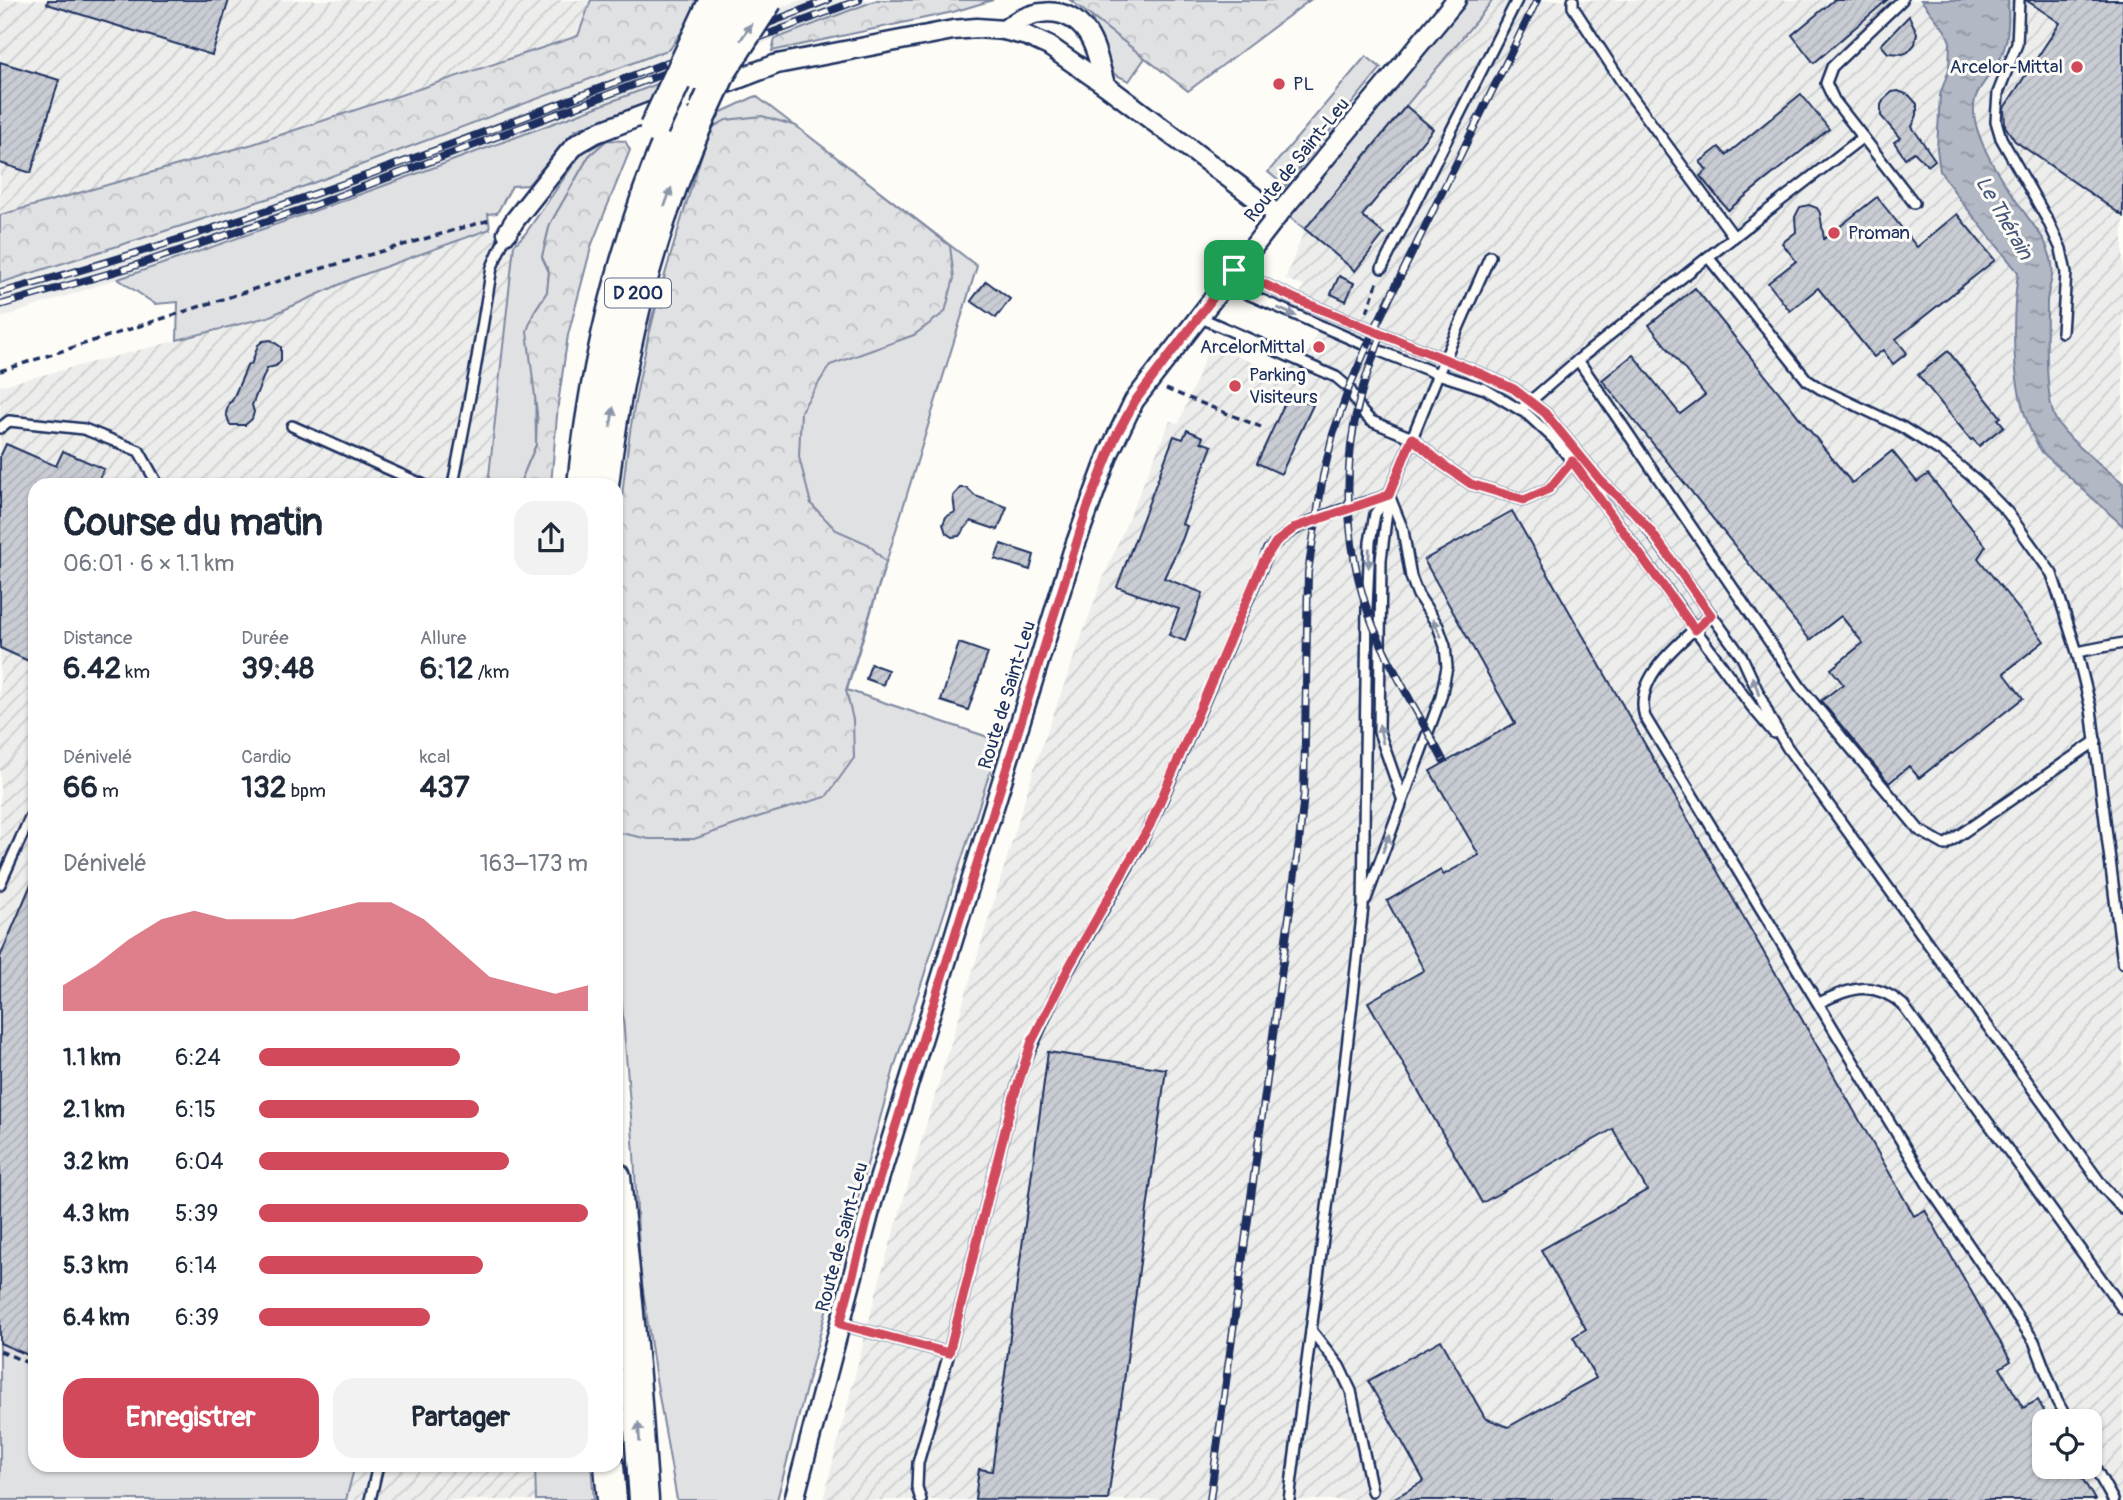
<!DOCTYPE html>
<html lang="fr">
<meta charset="utf-8">
<style>
body{margin:0;font-family:Pangolin,sans-serif;background:#f2f2f3;color:#1f2937;height:100vh;display:flex;flex-direction:column;font-size:26px;white-space:nowrap}
*{box-sizing:border-box;margin:0}
p{font-size:23px;color:#747a83}
.icon{flex:none;width:38px;height:38px;fill:none;stroke:currentColor;stroke-width:2;stroke-linecap:round;stroke-linejoin:round}
.map{position:relative;flex:1;overflow:hidden}
.panel{position:absolute;left:28px;top:478px;width:595px;height:994px;display:flex;flex-direction:column;background:#fff;border-radius:21px;box-shadow:0 2px 5px #0004}
.panel>*{flex:none}
.controls{position:absolute;left:2032px;top:1409px;display:grid;gap:14px}
.controls a{display:grid;place-items:center;width:70px;height:70px;border-radius:14px;background:#fff;box-shadow:0 2px 5px #0004;font-size:35px}
.pin{position:absolute;display:grid;place-items:center;width:60px;height:60px;color:#fff;margin:-30px;border-radius:14px;box-shadow:0 4px 10px #0006}
.round{display:grid;place-items:center;flex:none;width:74px;height:74px;border-radius:21px;background:#f2f2f3}
.overview{display:flex;align-items:center;justify-content:space-between;height:119px;padding:0 35px}
h1{font-size:38px;font-weight:800;line-height:52px}
.stats{display:grid;grid-template-columns:repeat(3,1fr);gap:10px;height:119px;padding:7px 35px}
.stats div{display:grid;align-content:center}
.stats b{font-size:30px;font-weight:800}
.stats small{font-size:19px;font-weight:400}
.stats p{font-size:19px}
.chart{height:196px;padding:14px 35px}
.chart p{display:flex;justify-content:space-between}
.chart svg{width:100%;height:126px;margin-top:7px;fill:#d1495b;opacity:.7}
.action{display:flex;gap:14px;margin-top:auto;padding:14px 35px}
.action a{flex:1;height:80px;border-radius:21px;background:#d1495b;color:#fff;font-size:28px;font-weight:800;line-height:80px;text-align:center}
.action a+a{background:#f2f2f3;color:#1f2937}
ul{padding:0 35px;list-style:none;font-size:23px}
li{display:grid;grid-template-columns:112px 84px 1fr;align-items:center;height:52px}
li i{height:18px;border-radius:9px;background:#d1495b}
.map>svg:first-child{display:block}
</style>
<div class="map">
<svg width="2123" height="1500" viewBox="0 0 2123 1500">
<defs>
<pattern id="industrial-furrows" width="10" height="10" patternUnits="userSpaceOnUse" patternTransform="scale(1.75)"><rect width="10" height="10" fill="#edeeec"/><path d="M-1 1l2-2M0 10L10 0M9 11l2-2" fill="none" stroke="#cbcccd"/></pattern>
<pattern id="forest-crowns" width="20" height="18" patternUnits="userSpaceOnUse" patternTransform="scale(1.75)"><rect width="20" height="18" fill="#e0e1e3"/><path d="M2 6a3 3 0 1 1 6 0M12 15a3 3 0 1 1 6 0" fill="none" stroke="#c0c1c5"/></pattern>
<pattern id="water-ripples" width="26" height="14" patternUnits="userSpaceOnUse" patternTransform="scale(1.75)"><rect width="26" height="14" fill="#b3b8c5"/><path d="M2 4q2-2 4 0t4 0M15 11q2-2 4 0t4 0" fill="none" stroke="#9196a3"/></pattern>
<pattern id="building-hatch" width="6" height="6" patternUnits="userSpaceOnUse" patternTransform="scale(1.75)"><rect width="6" height="6" fill="#c9ccd3"/><path d="M-1 1l2-2M0 6l6-6M5 7l2-2" fill="none" stroke="#acb0b8"/></pattern>
</defs>
<rect width="100%" height="100%" fill="#fdfcf7"/>
<filter id="ink" filterUnits="userSpaceOnUse"><feTurbulence type="fractalNoise" baseFrequency=".0143" numOctaves="2"/><feDisplacementMap in="SourceGraphic" scale="14" xChannelSelector="R" yChannelSelector="G"/><feConvolveMatrix kernelMatrix="1 2 1 2 8 2 1 2 1" color-interpolation-filters="sRGB"/></filter>
<g filter="url(#ink)">
<!-- built -->
<path fill="#edeeec" d="M800,0H877L443,165L226,243L0,318V283L289,192Z"/>
<!-- industrial -->
<g fill="url(#industrial-furrows)" fill-rule="evenodd">
<path d="M0,0H591L578,36L253,144L0,215Z"/>
<path d="M1493,0H2123V1500H823L881,1274L1036,762L1101,583L1170,421L1179,423L1210,345L1277,373L1303,362L1324,318L1294,306L1304,286L1285,279L1305,229ZM2044,1421H2090V1466H2044Z"/>
<path d="M490,229L514,245L488,485H35V1465H535L536,1500H0V386L268,317L354,278Z"/>
</g>
<!-- green -->
<g fill="#e0e1e3" stroke="#7e88a0" stroke-width="2">
<path d="M1468,0H1493L1305,229L1288,216Z"/>
<path d="M1091,16L1145,58L1129,81L1114,74Z"/>
<path d="M1366,56L1381,68L1285,186L1268,172Z"/>
<path d="M660,83L651,101L575,130L528,185L512,186L497,213L488,214L490,229L354,278L268,317L177,340L178,302L155,304L118,279C300,218 481,151 660,83Z"/>
<path d="M756,96L977,266L847,690L1000,741L895,1065L825,1315L777,1500H677L655,1373L640,1269L634,1153L620,982L616,899V569L628,446L651,320L715,115Z"/>
<path d="M607,140L589,156L550,224L542,257L549,271L547,292L534,312L536,445L519,485H488L514,245L525,234L585,148Z"/>
<path d="M0,1343L35,1358V1465H355L346,1500H0Z"/>
<path d="M535,1465H591L594,1500H536Z"/>
</g>
<!-- forest -->
<g fill="url(#forest-crowns)" stroke="#7e88a0" stroke-width="2">
<path d="M591,0H699L690,19L670,49L289,192L0,283V215L253,144L578,36Z"/>
<path d="M877,0H993L953,12L772,51L775,39Z"/>
<path d="M1070,0H1310L1188,91Z"/>
<path d="M762,116L796,126L950,246L954,278L945,312L914,335L830,365L801,411L799,457L811,504L836,530L868,544L886,562L846,690L853,720L854,758L826,797L761,816L694,839H649L616,832C616,704 610,574 628,446C643,335 676,235 710,129L726,120Z"/>
<path d="M607,140L625,141L630,150L592,244L568,335L558,404L551,485H519L536,445L537,413L527,331L534,312L547,292L549,272L542,257L550,224L589,156Z"/>
</g>
<!-- water -->
<path fill="url(#water-ripples)" stroke="#76819c" stroke-width="2" d="M1921,0H2008C2009,21 2009,44 1998,63C1992,73 1982,83 1977,94C1959,132 2023,209 2044,240C2049,252 2054,263 2052,276C2051,285 2047,293 2047,303C2047,329 2044,399 2056,420C2069,442 2103,466 2123,483V526L2042,452C2010,403 2011,328 2018,272L1961,201L1940,171L1937,149L1940,95L1949,69L1950,42L1946,32Z"/>
<!-- building -->
<g fill="url(#building-hatch)" stroke="#1b2f5e" stroke-width="2">
<path d="M48,0H229L212,55L47,4Z"/>
<path d="M1834,0H1887L1814,63L1792,35Z"/>
<path d="M2026,0H2123V216L2015,141L2005,126L2004,108L2060,23Z"/>
<path d="M1909,16L1917,33L1915,44L1908,52L1903,54L1888,53L1881,45Z"/>
<path d="M0,62L59,80L31,173L0,163Z"/>
<path d="M1898,91L1909,95L1917,104V115L1912,127L1935,160L1928,166L1914,152L1905,158L1894,142L1900,138L1881,116V105L1884,99L1892,92Z"/>
<path d="M1801,94L1829,129L1728,210L1700,176L1707,170L1700,162L1719,147L1726,155Z"/>
<path d="M1406,106L1433,129L1362,216L1384,234L1355,271L1305,229Z"/>
<path d="M1877,197L1917,247L1957,214L1995,260L1896,339L1907,353L1893,364L1883,350L1874,357L1818,288L1790,311L1768,283L1796,261L1782,243L1796,232L1795,217L1800,207L1809,205L1817,208L1820,213L1824,239Z"/>
<path d="M1339,276L1354,283L1346,301L1331,294Z"/>
<path d="M986,281L1010,299L996,318L971,301Z"/>
<path d="M1695,288L1852,483L1892,451L1917,482L1928,474L1986,546L1978,558L2044,641L2004,673L2023,698L1952,754L1951,753L1919,778L1909,766L1889,783L1821,701L1843,684L1831,669L1863,643L1841,616L1810,640L1602,380L1633,355L1680,414L1705,395L1649,325Z"/>
<path d="M271,340L281,347V361L276,366L267,368L252,405L254,412L252,419L245,425H230L226,413L229,403L232,401L248,364L251,365L258,345L263,341Z"/>
<path d="M1948,351L2001,417L1998,419L2004,426L1979,446L1973,439L1971,440L1918,375Z"/>
<path d="M1289,394L1313,405L1281,474L1257,463Z"/>
<path d="M1187,430L1203,437L1201,442L1212,446L1182,524L1187,526L1182,540L1164,578L1203,593L1185,641L1169,635L1179,609L1117,587L1174,436L1183,439Z"/>
<path d="M6,444L56,466L63,451L104,469L96,485H35V664L0,648V457Z"/>
<path d="M960,488H967L975,496L1007,507L998,530L971,521L959,536L952,537L946,533L943,524L946,517L955,512L953,496Z"/>
<path d="M1512,511L1914,1216L1925,1210L2011,1361L2000,1368L2023,1408L2038,1400L2044,1411V1466H2075L2095,1500H1391L1424,1481L1368,1381L1441,1340L1485,1418L1508,1427L1596,1378L1573,1337L1586,1329L1541,1250L1647,1190L1613,1129L1482,1203L1368,1002L1424,970L1387,901L1441,870L1443,875L1479,855L1430,771L1515,723L1424,560Z"/>
<path d="M1001,544L1034,555L1030,570L995,559Z"/>
<path d="M959,643L988,653L968,710L941,701Z"/>
<path d="M871,664L888,670L883,685L866,679Z"/>
<path d="M35,875V1358L0,1343V957Z"/>
<path d="M1048,1052L1166,1069L1108,1500L975,1499L979,1469L992,1471Z"/>
</g>
<g fill="none" stroke-linecap="round" stroke-linejoin="round">
<defs>
<g id="service">
<path d="M1573,0V7L1629,93L1734,237"/>
<path d="M2019,0L2017,44L1998,93L1996,121L2001,138L2048,221L2061,249L2066,273L2062,332"/>
<path d="M1863,137L1834,100L1826,83L1832,67L1902,0"/>
<path d="M1708,257L1807,380L1821,389L1902,427L1945,454L1977,481L2008,513L2052,574L2077,652L2091,709L2123,963"/>
<path d="M1382,268L1517,0"/>
<path d="M1234,270L1298,300L1484,375L1514,389L1545,413L1601,481L1642,520L1742,657L1770,718L1787,747L2104,1188L2123,1209"/>
<path d="M1225,284L1367,346L1438,374L1485,389L1527,414L1553,438L1572,461L1752,707L1774,733"/>
<path d="M1199,317L1336,377L1349,388L1362,412L1371,421L1412,438L1442,464L1471,484L1524,500L1549,489L1575,457"/>
<path d="M1578,360L1801,688L1919,830L1945,845L2096,741"/>
<path d="M1520,410L1578,360L1708,257L1863,137L1914,203"/>
<path d="M292,426L424,485"/>
<path d="M0,428L9,421L84,429L139,451L158,485"/>
<path d="M453,485L475,370L492,267L507,233"/>
<path d="M1711,615C1685,638 1632,677 1645,717L1929,1187L2034,1341L2057,1401L2068,1421"/>
<path d="M2077,652L2123,643"/>
<path d="M1402,798L1379,732L1381,560L1389,495L1438,374L1490,256"/>
<path d="M0,884L35,807"/>
<path d="M1366,899L1441,697L1447,667L1445,646L1438,626L1418,595L1411,577L1403,530L1389,495"/>
<path d="M1819,1003C1851,987 1874,980 1903,1005L2123,1309"/>
<path d="M840,1324L949,1353"/>
<path d="M1311,1330L1339,1366L1351,1391L1372,1491"/>
<path d="M2090,1459L2113,1500"/>
<path d="M370,1500L378,1465"/>
<path d="M921,1500L917,1487L918,1463L949,1353L1011,1106L1024,1064L1058,988L1140,845L1159,806L1269,550C1295,519 1351,508 1389,495"/>
<path d="M1289,1500L1341,1100L1363,907L1367,607L1370,542L1375,514L1388,496"/>
</g>
<g id="minor">
<path d="M1004,30C1029,10 1065,2 1087,33C1097,48 1100,67 1105,85"/>
<path d="M507,233L515,220L569,152L577,144L596,133L777,64L953,30L977,28L1004,30L1027,36L1049,46L1105,85L1278,215"/>
<path d="M794,1500L873,1199L1073,551L1109,453L1134,401L1278,215L1456,0"/>
</g>
<g id="primary">
<path d="M582,485C595,356 625,237 677,118"/>
<path d="M604,485C619,355 649,229 704,110"/>
<path d="M616,1177L635,1376L644,1500"/>
<path d="M609,1465L612,1500"/>
</g>
</defs>
<!-- service casing -->
<use href="#service" stroke="#1b2f5e" stroke-width="14"/>
<!-- minor casing -->
<use href="#minor" stroke="#1b2f5e" stroke-width="23"/>
<!-- primary casing -->
<use href="#primary" stroke="#1b2f5e" stroke-width="33"/>
<!-- path -->
<g stroke="#1b2f5e" stroke-width="3.5" stroke-dasharray="7 5" stroke-linecap="butt">
<path d="M1367,312L1378,280"/>
<path d="M0,371L282,280L493,219"/>
<path d="M1166,389L1261,427"/>
<path d="M0,1351L35,1366"/>
</g>
<!-- service -->
<use href="#service" stroke="#fdfcf7" stroke-width="9"/>
<!-- minor -->
<use href="#minor" stroke="#fdfcf7" stroke-width="18"/>
<!-- primary -->
<use href="#primary" stroke="#fdfcf7" stroke-width="28"/>
<defs>
<g id="rail">
<path d="M0,293C281,216 556,105 828,0"/>
<path d="M0,305L128,268L312,206L859,0"/>
<path d="M1381,336C1373,358 1364,380 1359,402C1341,473 1346,559 1374,628C1393,673 1420,716 1443,760"/>
<path d="M1210,1500L1299,843L1304,794L1308,572L1323,476L1333,434L1349,388L1374,330L1537,0"/>
</g>
</defs>
<!-- rail casing -->
<use href="#rail" stroke="#1b2f5e" stroke-width="8"/>
<!-- rail -->
<use href="#rail" stroke="#fdfcf7" stroke-width="5" stroke-dasharray="16" stroke-linecap="butt"/>
<defs>
<g id="primary-bridge">
<path d="M696,76L740,3"/>
<path d="M704,110L722,71L768,0"/>
<path d="M654,128L714,0"/>
</g>
</defs>
<!-- primary-bridge casing -->
<use href="#primary-bridge" stroke="#1b2f5e" stroke-width="33" stroke-linecap="butt"/>
<!-- primary-bridge -->
<use href="#primary-bridge" stroke="#fdfcf7" stroke-width="28"/>
</g>
<!-- one-way arrows -->
<defs><path id="oneway-solid" d="M-6-.8H1V-3.2L6.5 0L1 3.2V.8H-6Z" transform="scale(1.75)"/></defs>
<g fill="#8c96aa">
<use href="#oneway-solid" transform="translate(746 32) rotate(-56)"/>
<use href="#oneway-solid" transform="translate(668 197) rotate(-70)"/>
<use href="#oneway-solid" transform="translate(1287 312) rotate(24)"/>
<use href="#oneway-solid" transform="translate(612 417) rotate(-82)"/>
<use href="#oneway-solid" transform="translate(1369 558) rotate(92)"/>
<use href="#oneway-solid" transform="translate(1437 628) rotate(-116)"/>
<use href="#oneway-solid" transform="translate(1756 686) rotate(-114)"/>
<use href="#oneway-solid" transform="translate(1381 734) rotate(-101)"/>
<use href="#oneway-solid" transform="translate(1386 843) rotate(-70)"/>
<use href="#oneway-solid" transform="translate(639 1432) rotate(-94)"/>
</g>
</g>
<g fill="none" stroke-linecap="round" stroke-linejoin="round" filter="url(#ink)">
<defs>
<path id="route" d="M1234,270L1298,300L1484,375L1514,389L1545,413L1601,481L1633,511L1650,530L1711,615L1695,630L1572,461L1549,489L1524,500L1471,484L1442,464L1412,438L1389,495L1296,527L1276,542L1263,562L1150,825L1070,965L1032,1041L1011,1106L949,1353L840,1324L873,1199L1087,509L1115,438L1135,401Z"/>
</defs>
<!-- route casing -->
<use href="#route" stroke="#fff" stroke-width="14"/>
<!-- route -->
<use href="#route" stroke="#d1495b" stroke-width="9"/>
</g>
<!-- markers -->
<g fill="#d1495b" stroke="#fdfcf7" stroke-width="2.5">
<circle cx="2077" cy="67" r="7"/>
<circle cx="1279" cy="84" r="7"/>
<circle cx="1834" cy="233" r="7"/>
<circle cx="1319" cy="347" r="7"/>
<circle cx="1235" cy="386" r="7"/>
</g>
<g text-anchor="middle" dominant-baseline="central" stroke-width="6" stroke-linejoin="round" paint-order="stroke">
<!-- shield labels -->
<rect fill="#fdfcf7" stroke="#5f6c8c" stroke-width="2" x="605" y="278.5" width="66" height="29" rx="5"/>
<g font-size="18" font-weight="bold" fill="#1b2f5e">
<text x="638" y="293">D 200</text>
</g>
<!-- poi labels -->
<g font-size="19" fill="#1b2f5e" stroke="#fdfcf7" text-anchor="start">
<text x="2063" y="67" text-anchor="end">Arcelor-Mittal</text>
<text x="1293" y="84">PL</text>
<text x="1848" y="233">Proman</text>
<text x="1305" y="347" text-anchor="end">ArcelorMittal</text>
<text x="1249" y="375">Parking<tspan x="1249" dy="22">Visiteurs</tspan></text>
</g>
<!-- street labels -->
<g font-size="19" fill="#1b2f5e" stroke="#fdfcf7">
<text transform="translate(1297 160) rotate(-51)">Route de Saint-Leu</text>
<text transform="translate(1007 695) rotate(-73)">Route de Saint-Leu</text>
<text transform="translate(842 1237) rotate(-75)">Route de Saint-Leu</text>
</g>
<!-- water labels -->
<g font-size="21" font-style="italic" fill="#49587d" stroke="#fdfcf7">
<text transform="translate(2004 218) rotate(60)">Le Thérain</text>
</g>
</g>
</svg>
<div class="controls">
<a><svg class="icon" aria-label="locate" viewBox="0 0 24 24"><circle cx="12" cy="12" r="6"/><path d="M12 2v4M12 18v4M2 12h4M18 12h4"/></svg></a>
</div>
<div class="pin" style="left:1234px;top:270px;background:#1e9e55"><svg class="icon" aria-label="arrive" viewBox="0 0 24 24"><path d="M6 21V4h12l-3 4 3 4H6"/></svg></div>
<section class="panel">
<div class="overview"><div><h1>Course du matin</h1><p>06:01 · 6 × 1.1 km</p></div><a class="round"><svg class="icon" aria-label="share" viewBox="0 0 24 24"><path d="M12 15V3M7 8l5-5 5 5M5 13v7h14v-7"/></svg></a></div>
<div class="stats">
<div><p>Distance</p><b>6.42<small> km</small></b></div>
<div><p>Durée</p><b>39:48</b></div>
<div><p>Allure</p><b>6:12<small> /km</small></b></div>
</div>
<div class="stats">
<div><p>Dénivelé</p><b>66<small> m</small></b></div>
<div><p>Cardio</p><b>132<small> bpm</small></b></div>
<div><p>kcal</p><b>437</b></div>
</div>
<div class="chart"><p><span>Dénivelé</span>163–173 m</p>
<svg viewBox="0 0 160 44" preserveAspectRatio="none"><path d="M0 44V35L10 28L20 19L30 12L40 9L50 12L60 12L70 12L80 9L90 6L100 6L110 12L120 22L130 32L140 35L150 38L160 35V44z"/></svg>
</div>
<ul>
<li><b>1.1 km</b>6:24<i style="width:61%"></i></li>
<li><b>2.1 km</b>6:15<i style="width:67%"></i></li>
<li><b>3.2 km</b>6:04<i style="width:76%"></i></li>
<li><b>4.3 km</b>5:39<i style="width:100%"></i></li>
<li><b>5.3 km</b>6:14<i style="width:68%"></i></li>
<li><b>6.4 km</b>6:39<i style="width:52%"></i></li>
</ul>
<div class="action"><a>Enregistrer</a><a>Partager</a></div>
</section>
</div>
